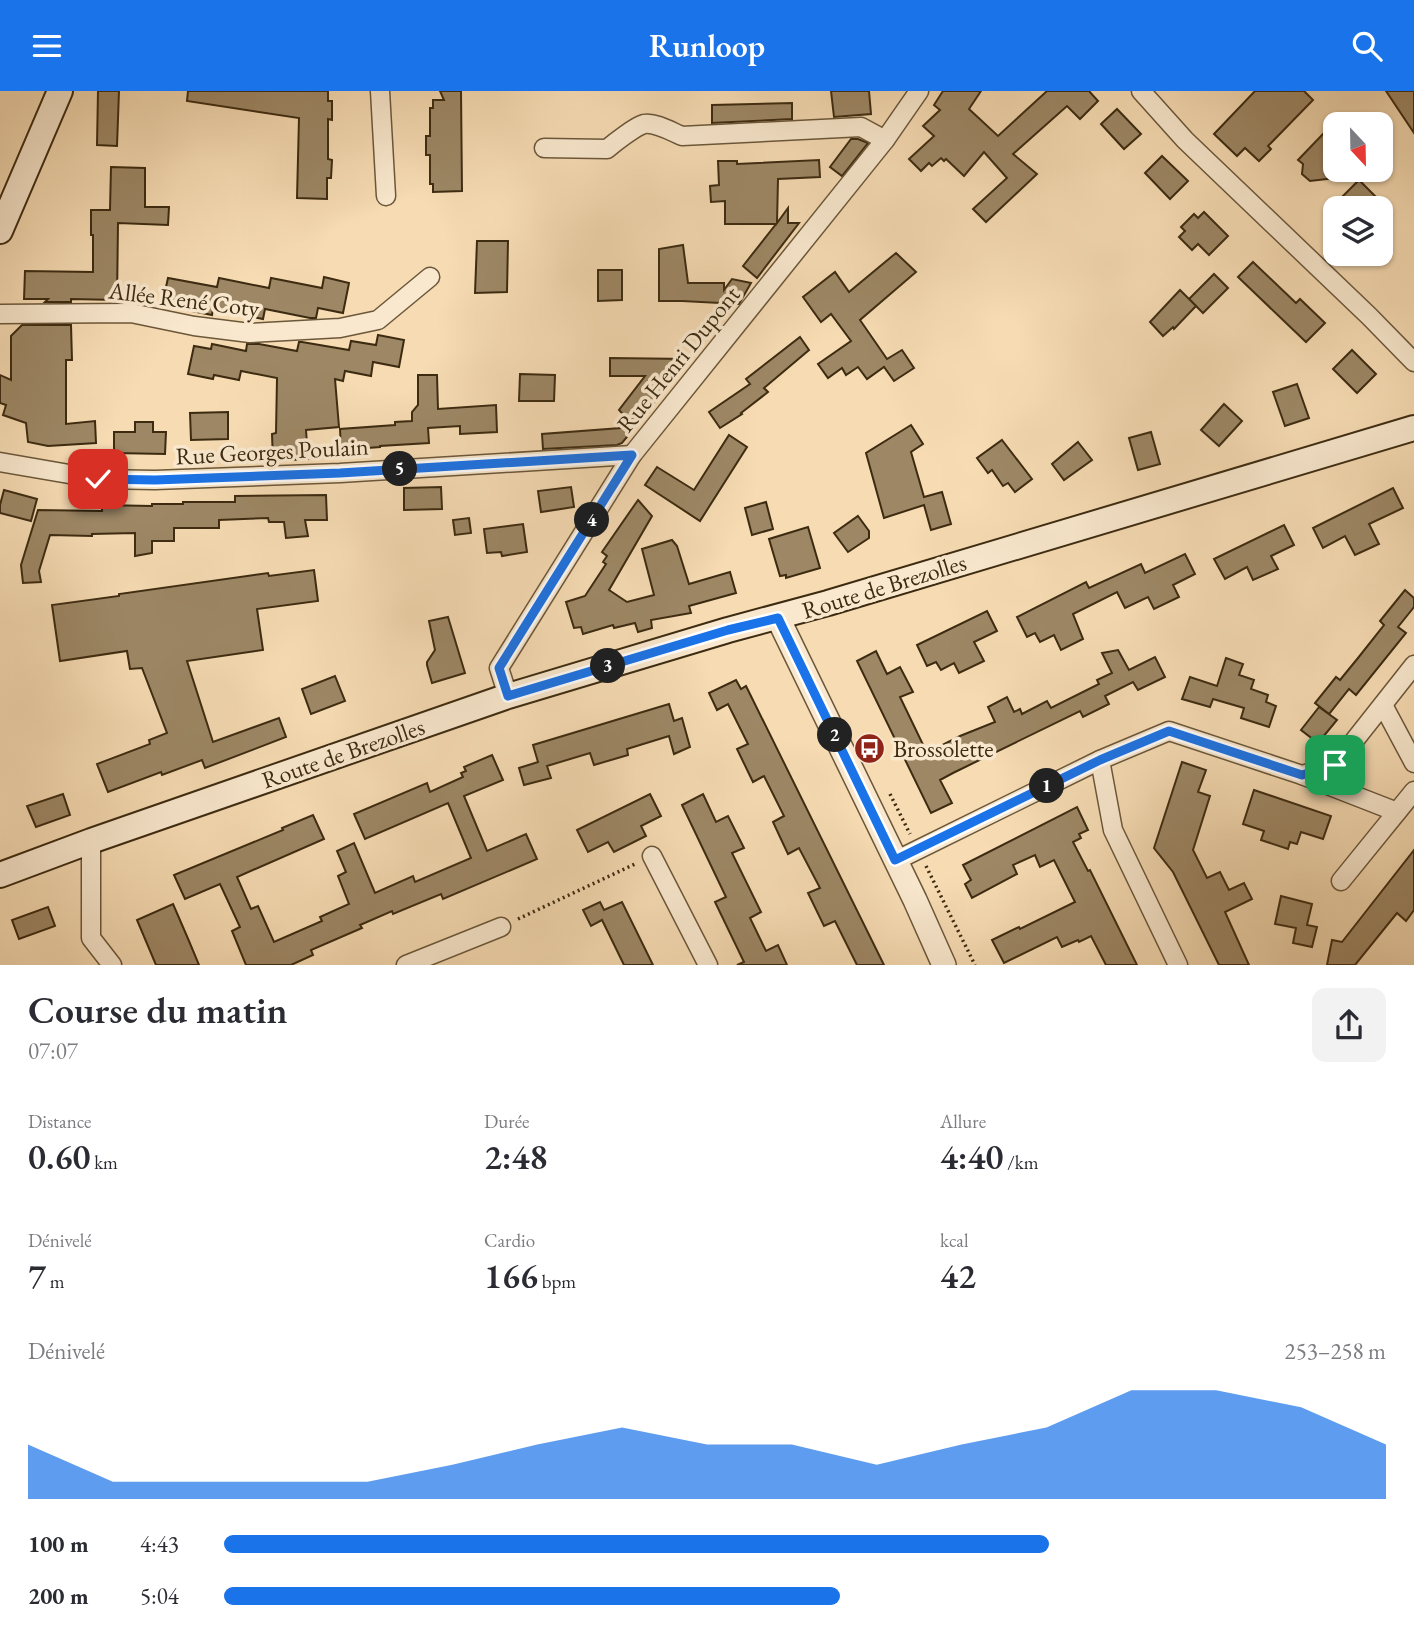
<!DOCTYPE html>
<html lang="fr">
<meta charset="utf-8">
<style>
body{margin:0;font-family:"EB Garamond",serif;background:#f2f2f3;color:#2b2b33;height:100vh;display:flex;flex-direction:column;font-size:26px;white-space:nowrap}
*{box-sizing:border-box;margin:0}
p{font-size:23px;color:#7c7c81}
.icon{flex:none;width:38px;height:38px;fill:none;stroke:currentColor;stroke-width:2;stroke-linecap:round;stroke-linejoin:round}
.map{position:relative;height:874px;overflow:hidden}
.drawer{display:flex;flex-direction:column;background:#fff;flex:1}
.drawer>*{flex:none}
.needle{width:46px;rotate:158deg}
.fabs{position:absolute;left:1323px;top:21px;display:grid;gap:14px}
.fabs a{display:grid;place-items:center;width:70px;height:70px;border-radius:14px;background:#fff;box-shadow:0 2px 5px #0004;font-size:35px}
.pin{position:absolute;display:grid;place-items:center;width:60px;height:60px;color:#fff;margin:-30px;border-radius:14px;box-shadow:0 4px 10px #0006}
.km{position:absolute;width:35px;height:35px;margin:-18px;border-radius:50%;background:#222;color:#fff;font-size:19px;line-height:35px;text-align:center}
.round{display:grid;place-items:center;flex:none;width:74px;height:74px;border-radius:14px;background:#f2f2f3}
.summary{display:flex;align-items:center;justify-content:space-between;height:119px;padding:0 28px}
h1{font-size:38px;font-weight:600;line-height:52px}
.stats{display:grid;grid-template-columns:repeat(3,1fr);gap:10px;height:119px;padding:7px 28px}
.stats div{display:grid;align-content:center}
.stats b{font-size:35px;font-weight:600}
.stats small{font-size:19px;font-weight:400}
.stats p{font-size:19px}
.chart{height:196px;padding:14px 28px}
.chart p{display:flex;justify-content:space-between}
.chart svg{width:100%;height:126px;margin-top:7px;fill:#1a73e8;opacity:.7}
ul{padding:0 28px;list-style:none;font-size:23px}
li{display:grid;grid-template-columns:112px 84px 1fr;align-items:center;height:52px}
li i{height:18px;border-radius:9px;background:#1a73e8}
header{display:flex;justify-content:space-between;align-items:center;height:91px;padding:0 28px;background:#1a73e8;color:#fff;font-size:32px;font-weight:600}
.map>svg:first-child{display:block}
</style>
<header><svg class="icon" aria-label="menu" viewBox="0 0 24 24"><path d="M4 6h16M4 12h16M4 18h16"/></svg>Runloop<svg class="icon" aria-label="search" viewBox="0 0 24 24"><circle cx="10" cy="10" r="6"/><path d="M15 15l6 6"/></svg></header>
<div class="map">
<svg width="1414" height="874" viewBox="0 0 1414 874">
<rect width="100%" height="100%" fill="#f6dbb3"/>
<filter id="stains"><feTurbulence type="fractalNoise" baseFrequency=".00286" numOctaves="4"/><feColorMatrix values="0 0 0 0 .2 0 0 0 0 .09 0 0 0 0 .02 0 0 0 .5 -.17"/></filter>
<radialGradient id="worn" r=".72"><stop offset=".6" stop-color="#630" stop-opacity="0"/><stop offset="1" stop-color="#630" stop-opacity=".3"/></radialGradient>
<!-- building -->
<g fill="#9d8765" stroke="#3d2b11" stroke-width="2">
<path d="M98,0H119L117,55L97,54Z"/>
<path d="M188,0H328V10H332V29L328,28V68L332,69L331,87H327V108L297,107L299,27L187,10Z"/>
<path d="M440,0H461L462,100L433,101V93H430V64H426V45H430V17H433V9H444Z"/>
<path d="M831,0H869L871,23L834,26Z"/>
<path d="M943,0H981L969,18L998,45L1047,0H1089L1098,10L1080,28L1067,15L1013,63L1037,83L986,131L973,118L1007,87L984,61L964,85L946,68L944,70L941,67L932,75L929,72L921,80L909,68L934,45L923,35L940,19L934,14Z"/>
<path d="M1255,0H1304L1313,9L1268,55L1271,58L1259,70L1245,57L1237,65L1214,43Z"/>
<path d="M1386,0H1414V42Z"/>
<path d="M792,12V28L712,32V14Z"/>
<path d="M1117,18L1141,43L1124,58L1101,33Z"/>
<path d="M1324,42L1335,52V87L1310,90L1302,83L1303,73L1298,69Z"/>
<path d="M851,48H858L868,52L842,85L830,76Z"/>
<path d="M1162,65L1188,90L1170,108L1145,82Z"/>
<path d="M819,69L820,86L778,88L777,132L788,117V132H799L757,187L743,175L776,133H725V110L711,111L710,95L719,94L718,70H737V73Z"/>
<path d="M111,76L145,77V116H169L168,134L118,132L117,209L71,208V211H45L48,208H24L25,180L93,181V144H91V119H110Z"/>
<path d="M1359,89L1378,108L1369,117H1331Z"/>
<path d="M1204,121L1228,145L1209,164L1198,153L1192,159L1179,146L1185,140L1181,136L1194,123L1198,127Z"/>
<path d="M477,150H508L507,201L475,202Z"/>
<path d="M683,154L688,192H724V199L732,188L751,192L739,213L682,210H659V158Z"/>
<path d="M896,162L916,181L860,229L887,268L902,259L914,277L894,290L884,276L867,288L858,276L846,284L842,277L828,287L818,273L851,250L831,223L821,231L803,206L835,181L849,201Z"/>
<path d="M1253,171L1296,212L1300,208L1325,232L1306,251L1238,186Z"/>
<path d="M598,179H622V209L598,210Z"/>
<path d="M1214,183L1228,197L1203,222L1189,208Z"/>
<path d="M324,186L349,192L343,222L318,217L316,227H310L265,218L263,228L213,218L212,224L162,214L168,187L217,196L219,187L269,197L271,187L322,197Z"/>
<path d="M1180,199L1196,215L1174,238L1173,236L1163,245L1150,231Z"/>
<path d="M22,234H71L72,269H66V333L95,330L96,352L48,355L28,351L26,332L3,324L6,314L0,312V284L11,289V245Z"/>
<path d="M378,244L404,249L399,276L373,271L371,285L345,280L343,290L335,288L339,336L306,339L308,368L273,370L272,343L276,342L277,287L241,280L239,289L214,284L213,288L188,283L194,255L211,258L212,253L246,260L247,253H259L297,260L299,251H302L349,259L351,250L376,254Z"/>
<path d="M800,246L809,259L764,297L768,301L741,322L742,323L720,337L709,321L750,293L746,288Z"/>
<path d="M1352,259L1376,283L1357,302L1333,278Z"/>
<path d="M610,267L688,268L635,336L619,319L645,285H610Z"/>
<path d="M520,283L555,284L554,310H519Z"/>
<path d="M418,284H437L438,318L496,314L497,341L460,343V335L428,337L429,352L380,355V356L341,359L340,338L395,334V331L412,330V321L418,314Z"/>
<path d="M1297,293L1309,327L1285,335L1273,301Z"/>
<path d="M1224,313L1242,330L1219,355L1201,339Z"/>
<path d="M228,321V348L191,349L190,322Z"/>
<path d="M135,331H153V341H166L165,363L114,362V341H135Z"/>
<path d="M911,334L923,353L911,361L924,406L942,401L951,433L931,439L924,414L884,427L866,362Z"/>
<path d="M635,336L622,352L617,354L543,358L542,343Z"/>
<path d="M1151,341L1160,373L1138,379L1129,347Z"/>
<path d="M729,344L747,356L700,430L645,394L657,376L694,399Z"/>
<path d="M1002,349L1032,388L1015,401L1008,392L1003,395L992,379L988,382L977,367Z"/>
<path d="M1078,351L1092,369L1064,389L1052,373Z"/>
<path d="M441,396L442,418L404,419V397Z"/>
<path d="M571,396L574,416L541,421L538,400Z"/>
<path d="M1393,397L1403,417L1369,433L1379,453L1355,464L1345,445L1323,457L1313,437Z"/>
<path d="M4,399L37,408L31,430L0,422V414Z"/>
<path d="M326,404L327,429H305L308,445L286,447L284,431H269L268,427L219,429V437H174V450H152V462L135,465V442L92,443V445L50,444L39,480L41,491L23,492L21,474L38,419L102,420V414L152,415V413H183V411H235V405Z"/>
<path d="M638,409L652,425L609,499L627,511L654,504L642,458L672,449L677,455L689,493L730,481L736,502L689,515L691,522L651,529L652,537L638,541L635,532L614,537L613,534L583,543L581,536L574,537L566,511L585,505L606,473L603,471L607,465L602,461Z"/>
<path d="M766,411L773,438L752,444L745,417Z"/>
<path d="M858,425L869,440V447L848,461L834,442Z"/>
<path d="M469,427L471,442L455,444L453,429Z"/>
<path d="M523,433L527,461L502,465L501,461L487,462L484,438Z"/>
<path d="M1284,434L1294,454L1271,465L1278,478L1253,489L1247,476L1225,488L1214,468Z"/>
<path d="M808,436L820,477L786,487V484L780,485L769,448Z"/>
<path d="M1185,463L1195,483L1173,494L1179,506L1154,518L1148,506L1125,517L1117,501L1073,523L1083,548L1061,559L1054,544L1040,551L1035,542L1027,546L1017,526L1086,491L1089,497L1141,473L1145,482Z"/>
<path d="M314,479L318,510L257,518L263,559L187,570L213,651L279,627L286,646L205,677L202,669L162,684L161,681L108,701L97,673L150,653L149,649L167,642L142,577L130,578L127,560L60,570L52,514L119,505V503L268,482L269,485Z"/>
<path d="M1405,499L1414,507V516L1398,536L1406,542L1356,604L1349,598L1329,623L1315,612L1336,586L1340,589L1358,567L1384,534L1380,530Z"/>
<path d="M987,520L997,540L974,551L984,570L959,582L954,572L941,579L936,571L927,575L917,554Z"/>
<path d="M448,526L465,582L432,592L427,574V571L435,559L429,530Z"/>
<path d="M1118,559L1129,579L1155,566L1165,586L1138,599L1133,591L1105,605L1109,613L1083,626L1080,620L953,682L940,689L952,712L931,722L857,570L876,560L887,583L900,576L913,601L900,606L927,662L960,645L995,631L988,616L1007,606L1014,621L1020,618L1022,623L1047,610L1051,617L1099,593L1097,589L1112,582L1102,562Z"/>
<path d="M1226,567L1243,573L1239,584L1254,589L1251,598L1268,604L1266,611L1276,615L1269,636L1241,627L1244,617L1213,608L1210,616L1182,608L1190,586L1217,595Z"/>
<path d="M335,585L345,610L311,623L302,598Z"/>
<path d="M736,589L741,598L746,595L884,874H857L835,830L824,835L808,802L820,797L799,757L788,763L780,746L773,731L784,725L764,685L753,691L737,658L748,653L728,613L717,619L709,602Z"/>
<path d="M669,613L674,630L682,627L690,656L674,663L669,645L627,658L628,664L594,674L590,662L547,675L551,687L524,694L519,677L538,671L533,654Z"/>
<path d="M1319,616L1337,629L1318,652L1301,639Z"/>
<path d="M492,664L503,689L464,705L487,760L526,743L537,768L443,808L441,803L393,823L392,820L360,834L362,837L311,859L313,864L291,874H246L232,840L240,836L220,793L185,808L174,784L283,739L282,737L313,724L324,748L237,786L251,818L258,815L274,851L322,830L320,826L349,813L338,785L346,781L337,760L354,752L375,802L413,785L415,791L471,767L448,712L365,748L354,723L427,692L430,701L463,686L461,682L466,680L464,676Z"/>
<path d="M1182,671L1206,679L1198,701L1210,705L1193,759L1207,787L1220,781L1229,799L1244,792L1252,808L1225,821L1249,874H1219L1173,781L1154,757Z"/>
<path d="M1254,699L1331,725L1323,748L1301,741L1297,753L1290,751L1288,758L1261,749L1264,740L1243,733Z"/>
<path d="M63,703L70,724L36,736L27,715Z"/>
<path d="M650,703L661,725L641,735L646,745L614,761L608,751L588,761L577,739Z"/>
<path d="M703,703L716,731L728,725L744,757L732,762L761,821L750,827L766,860L778,854L787,874H737L744,871L715,811L726,806L682,714Z"/>
<path d="M1077,716L1088,739L1079,743L1081,747L1073,751L1088,780L1090,779L1137,874H1106L1091,845L1079,851L1078,849L1062,856L1057,846L1004,872L992,849L1019,836L1020,838L1075,811L1054,769L1040,776L1035,764L1013,774L1017,783L972,807L965,793L971,789L963,774Z"/>
<path d="M1414,759V819L1406,830L1397,822L1355,874H1327L1332,849L1342,851Z"/>
<path d="M1281,805L1312,813L1307,834L1317,836L1312,856L1293,852L1296,837L1275,833Z"/>
<path d="M600,811L604,819L622,811L653,874H624L602,829L591,835L583,819Z"/>
<path d="M173,813L189,850L199,874H156L137,829Z"/>
<path d="M48,816L55,835L19,848L12,829Z"/>
</g>
<g fill="none" stroke-linecap="round" stroke-linejoin="round">
<defs>
<g id="minor">
<path d="M380,0L386,105"/>
<path d="M1141,0L1185,49L1369,225L1414,271"/>
<path d="M544,57L607,58C614,52 636,35 644,33C656,31 672,41 682,45L861,36L885,49"/>
<path d="M0,223L131,222L194,235L250,242L340,237L378,229L430,186"/>
<path d="M0,371L98,388L155,389L340,382L632,364"/>
<path d="M508,605L499,577L632,364L885,49L919,0"/>
<path d="M1383,614L1414,672"/>
<path d="M1100,669L1113,739L1178,874"/>
<path d="M1302,684L1397,721"/>
<path d="M91,750V847L112,874"/>
<path d="M652,765L708,874"/>
<path d="M895,770L1100,669L1169,640L1302,684L1335,674L1414,574"/>
<path d="M1341,790L1414,700"/>
<path d="M406,874L501,836"/>
</g>
<path id="tertiary" d="M778,527L915,809L944,874"/>
<g id="secondary">
<path d="M0,140L60,0"/>
<path d="M0,784L91,750L508,605L728,539L828,512L1414,337"/>
</g>
</defs>
<!-- minor casing -->
<use href="#minor" stroke="#6b573a" stroke-width="21"/>
<!-- tertiary casing -->
<use href="#tertiary" stroke="#6b573a" stroke-width="26"/>
<!-- secondary casing -->
<use href="#secondary" stroke="#3d2b11" stroke-width="28"/>
<!-- path -->
<g stroke="#3d2b11" stroke-width="3.5" stroke-dasharray="2 3.5" stroke-linecap="butt">
<path d="M890,703L910,743"/>
<path d="M926,775L975,874"/>
<path d="M518,828L635,773"/>
</g>
<!-- minor -->
<use href="#minor" stroke="#f9e8ce" stroke-width="18"/>
<!-- tertiary -->
<use href="#tertiary" stroke="#f9e8ce" stroke-width="23"/>
<!-- secondary -->
<use href="#secondary" stroke="#f9e8ce" stroke-width="24"/>
</g>
<g fill="none" stroke-linecap="round" stroke-linejoin="round">
<defs>
<path id="route" d="M98,388L155,389L340,382L632,364L499,577L508,605L728,539L778,527L895,769L1100,669L1169,640L1302,684L1335,674"/>
</defs>
<!-- route casing -->
<use href="#route" stroke="#fff" stroke-width="14"/>
<!-- route -->
<use href="#route" stroke="#1a73e8" stroke-width="9"/>
</g>
<!-- icons -->
<defs>
<symbol id="bus-disc" viewBox="-11 -11 22 22"><circle r="9.5" fill="#8f2418" stroke="#f9e8ce"/><path d="M-5-6H5V4H4V6H2V4H-2V6H-4V4H-5ZM-3.5-4V0h7V-4ZM-3.5 1.2v1.5H-2V1.2ZM2 1.2v1.5H3.5V1.2Z" fill="#fff"/></symbol>
</defs>
<g fill-rule="evenodd">
<use href="#bus-disc" x="852" y="640" width="35" height="35"/>
</g>
<g text-anchor="middle" dominant-baseline="central" stroke-width="7" stroke-linejoin="round" paint-order="stroke">
<!-- street labels -->
<g font-size="24" fill="#3d2b11" stroke="#f9e8ce">
<text transform="translate(184 208) rotate(7)">Allée René Coty</text>
<text transform="translate(678 268) rotate(-51)">Rue Henri Dupont</text>
<text transform="translate(272 360) rotate(-3)">Rue Georges Poulain</text>
<text transform="translate(884 495) rotate(-17)">Route de Brezolles</text>
<text transform="translate(343 662) rotate(-19)">Route de Brezolles</text>
</g>
<!-- poi labels -->
<g font-size="24" fill="#3d2b11" stroke="#f9e8ce" text-anchor="start">
<text x="893" y="657">Brossolette</text>
</g>
</g>
<rect width="100%" height="100%" filter="url(#stains)"/>
<rect width="100%" height="100%" fill="url(#worn)"/>
</svg>
<div class="fabs">
<a><svg class="needle" viewBox="-14 -14 28 28"><path d="M0-13l5 13h-10z" fill="#e53935"/><path d="M0 13l5-13h-10z" fill="#7c7c81"/></svg></a>
<a><svg class="icon" aria-label="layers" viewBox="0 0 24 24"><path d="M12 4l9 5-9 5-9-5zM3 14l9 5 9-5"/></svg></a>
</div>
<div class="pin" style="left:1335px;top:674px;background:#1e9e55"><svg class="icon" aria-label="arrive" viewBox="0 0 24 24"><path d="M6 21V4h12l-3 4 3 4H6"/></svg></div>
<div class="pin" style="left:98px;top:388px;background:#d93025"><svg class="icon" aria-label="check" viewBox="0 0 24 24"><path d="M5 12l5 5 9-10"/></svg></div>
<b class="km" style="left:1047px;top:695px">1</b>
<b class="km" style="left:835px;top:644px">2</b>
<b class="km" style="left:608px;top:575px">3</b>
<b class="km" style="left:592px;top:429px">4</b>
<b class="km" style="left:400px;top:378px">5</b>
</div>
<section class="drawer">
<div class="summary"><div><h1>Course du matin</h1><p>07:07</p></div><a class="round"><svg class="icon" aria-label="share" viewBox="0 0 24 24"><path d="M12 15V3M7 8l5-5 5 5M5 13v7h14v-7"/></svg></a></div>
<div class="stats">
<div><p>Distance</p><b>0.60<small> km</small></b></div>
<div><p>Durée</p><b>2:48</b></div>
<div><p>Allure</p><b>4:40<small> /km</small></b></div>
</div>
<div class="stats">
<div><p>Dénivelé</p><b>7<small> m</small></b></div>
<div><p>Cardio</p><b>166<small> bpm</small></b></div>
<div><p>kcal</p><b>42</b></div>
</div>
<div class="chart"><p><span>Dénivelé</span>253–258 m</p>
<svg viewBox="0 0 160 44" preserveAspectRatio="none"><path d="M0 44V25L10 38L20 38L30 38L40 38L50 32L60 25L70 19L80 25L90 25L100 32L110 25L120 19L130 6L140 6L150 12L160 25V44z"/></svg>
</div>
<ul>
<li><b>100 m</b>4:43<i style="width:71%"></i></li>
<li><b>200 m</b>5:04<i style="width:53%"></i></li>
</ul>
</section>
